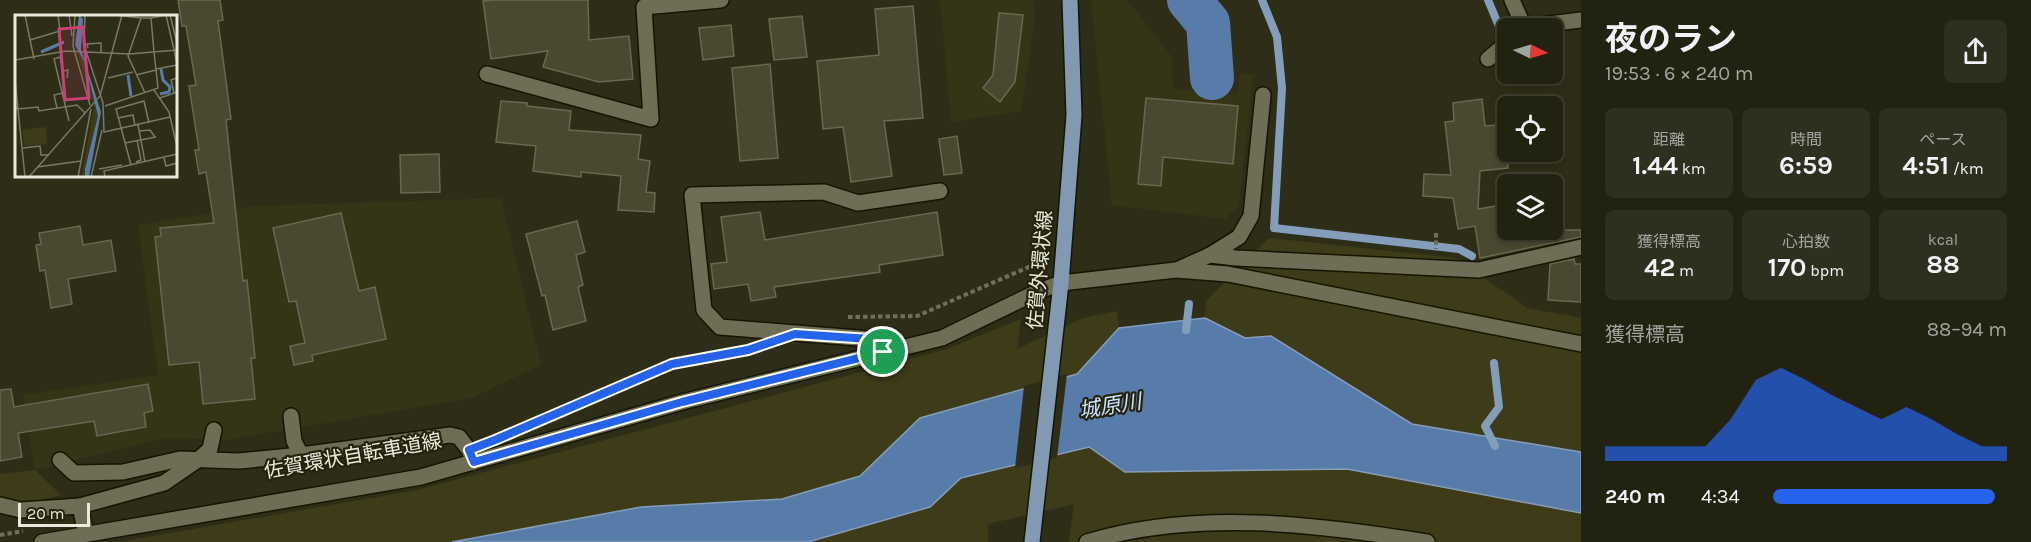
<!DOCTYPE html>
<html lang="ja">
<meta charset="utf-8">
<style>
body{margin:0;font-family:Karla,"Noto Sans JP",sans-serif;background:#2e2f1f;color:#f1f3f6;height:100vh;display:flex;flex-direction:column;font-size:22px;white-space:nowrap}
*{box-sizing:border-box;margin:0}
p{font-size:20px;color:#a2a49f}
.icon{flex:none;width:33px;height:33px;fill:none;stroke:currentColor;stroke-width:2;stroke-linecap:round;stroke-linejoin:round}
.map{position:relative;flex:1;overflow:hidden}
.side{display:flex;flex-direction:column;background:#221;width:450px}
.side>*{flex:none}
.needle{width:39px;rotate:95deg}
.fabs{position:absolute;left:1497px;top:18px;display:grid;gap:12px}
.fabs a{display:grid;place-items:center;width:66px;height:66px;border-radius:9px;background:#221;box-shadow:0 3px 9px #0003,0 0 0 2px #3f3f31;font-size:30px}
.scale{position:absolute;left:18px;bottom:15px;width:72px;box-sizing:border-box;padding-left:6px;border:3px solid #eaeadc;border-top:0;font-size:16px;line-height:21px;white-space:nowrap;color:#eaeadc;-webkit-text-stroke:4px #24240e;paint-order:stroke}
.pin{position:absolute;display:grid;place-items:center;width:51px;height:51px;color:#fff;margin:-26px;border:3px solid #fff;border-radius:50%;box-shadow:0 2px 6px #0007}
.round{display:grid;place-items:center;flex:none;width:63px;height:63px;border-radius:9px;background:#2e2f1f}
.overview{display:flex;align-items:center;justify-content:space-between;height:102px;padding:0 24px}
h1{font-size:33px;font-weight:700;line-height:45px}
.metrics{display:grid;grid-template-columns:repeat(3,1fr);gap:9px;height:102px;padding:6px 24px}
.metrics div{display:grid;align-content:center;border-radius:9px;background:#2e2f1f;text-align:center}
.metrics b{font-size:26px;font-weight:700}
.metrics small{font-size:16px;font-weight:400}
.metrics p{font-size:16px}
.chart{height:168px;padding:12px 24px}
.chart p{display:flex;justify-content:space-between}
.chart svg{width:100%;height:108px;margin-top:6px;fill:#2563eb;opacity:.7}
ul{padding:0 24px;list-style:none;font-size:20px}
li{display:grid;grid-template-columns:96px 72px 1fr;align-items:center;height:45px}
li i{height:15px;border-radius:8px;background:#2563eb}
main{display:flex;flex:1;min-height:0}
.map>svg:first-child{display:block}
</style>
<main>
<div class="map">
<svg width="1581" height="542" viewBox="0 0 1581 542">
<rect width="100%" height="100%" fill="#2e2d17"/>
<!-- built -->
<g fill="#353416">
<path d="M940,0H1034L1035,20L1021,111L951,122Z"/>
<path d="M1091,0H1127L1172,57L1173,89L1237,94L1240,73L1253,74L1239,205L1225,219L1112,205Z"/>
<path d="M501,198L541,365L472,398L226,440L167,438L35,470L23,395L158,375L138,225L255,206Z"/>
</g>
<!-- green -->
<g fill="#3e3c18">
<path d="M1269,238L1456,258L1527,308L1581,318V452L1412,424L1272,336L1245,338L1205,318L1206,301Z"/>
<path d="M1117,311L1119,328L1077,374L920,418L861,476L782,499L641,507L452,542H119L417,490L947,349L1021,319L1017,349L1083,318Z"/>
<path d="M1089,447L1125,472L1347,469L1581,513V542H1069L1074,504L988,524V542H808L930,507L961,479Z"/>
<path d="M35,470L61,495L0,510V474Z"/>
</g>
<!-- water -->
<path fill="#587caa" stroke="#849db9" stroke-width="1.5" d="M1205,318L1245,338L1271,336L1412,424L1581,452V513L1347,469L1125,472L1089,447L961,478L930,507L808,542H452L641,507L782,499L860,476L920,418L1077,374L1119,328Z"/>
<!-- pier -->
<path fill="#2e2d17" d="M1067,374L1057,458L1015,468L1024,386Z"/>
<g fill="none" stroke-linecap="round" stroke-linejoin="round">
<!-- stream -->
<g stroke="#849db9" stroke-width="8">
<path d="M1262,0L1277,37L1282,88L1274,228L1459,249L1472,256"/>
<path d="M1488,0L1498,24"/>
<path d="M1186,330L1189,304"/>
<path d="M1494,363L1499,407L1485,426L1495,446"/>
</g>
<!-- river -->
<path stroke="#587caa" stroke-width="44" d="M1189,0L1208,23L1212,78"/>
</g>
<!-- building -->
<g fill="#494932" stroke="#696850" stroke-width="1.5">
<path d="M178,0H220L223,20L218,21L231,119L226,120L243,281L247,280L255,358H251L255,399L203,404L199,362L169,365L155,237L161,236L160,228L214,223L206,172L199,174L195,150H199L189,86L196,85L186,26H182Z"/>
<path d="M493,0H588L589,40L629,36L633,79L599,82L543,67L548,51L491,59L483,1Z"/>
<path d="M913,6L923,118L884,121L892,176L851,182L843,127L823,129L817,61L879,55L875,9Z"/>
<path d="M999,13L1023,15L1015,82L1000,102L983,88L993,75Z"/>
<path d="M802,16L807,57L774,60L769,19Z"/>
<path d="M731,25L734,56L703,60L699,28Z"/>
<path d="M770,64L778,158L740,161L732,68Z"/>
<path d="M1146,98L1238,106L1233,164L1163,157L1161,186L1138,184Z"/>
<path d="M1482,99L1485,126L1508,124V168L1480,171L1478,209L1508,204V230H1581V237L1480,258L1475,226L1458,229L1453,198L1423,196L1424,174L1451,175L1445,122L1454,121L1453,103Z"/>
<path d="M501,101L527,103V106L571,111L569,130L641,135L638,159L650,161L646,192L655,193L654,212L618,210L621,176L581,172V177L533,171L536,146L496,142Z"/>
<path d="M957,136L962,173L944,175L939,139Z"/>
<path d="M439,154L440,192L401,193L400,155Z"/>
<path d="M760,212L765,240L937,212L943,255L879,265L880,272L774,287L776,297L751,301L748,284L714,289L711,264L727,262L721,217Z"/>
<path d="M341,213L359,291L375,287L386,339L312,355L313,361L294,365L290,346L305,343L296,301L289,302L273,228Z"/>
<path d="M577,221L585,252L576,255L583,285L578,287L586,321L553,330L545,295L542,296L526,234Z"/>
<path d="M80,226L83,245L111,240L116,271L68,279L72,304L51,308L45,270L40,271L36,245L41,244L39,233Z"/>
<path d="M1574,259L1575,264H1581V302L1548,300L1550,264Z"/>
<path d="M148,384L153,411L144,413L146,427L97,436L94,421L18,433L22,457L0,461V390L11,389L14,407Z"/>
</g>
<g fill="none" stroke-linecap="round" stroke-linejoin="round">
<defs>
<g id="minor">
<path d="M1512,0L1524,27L1581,20"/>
<path d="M1488,59L1508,42"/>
<path d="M487,74L651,119L644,7L721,0"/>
<path d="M1210,255L1236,258L1479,270L1581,247"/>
<path d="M1179,269L1210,255L1239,237L1251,216L1263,95"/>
<path d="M883,352L870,339L720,327L704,310L692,195L824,192L858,203L940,191"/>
<path d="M291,416L294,441L301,455L450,435L459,437L469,450L474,462"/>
<path d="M60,460L74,473L123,472L180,459L239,461L301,455"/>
<path d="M0,505L21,510L80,506L86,534"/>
<path d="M80,506L164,483L199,459L210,449L214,430"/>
<path d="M42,542L421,477L682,402L942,338L1039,291L1061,283L1176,270L1228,274L1581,344"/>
<path d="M1087,542C1195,509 1317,524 1427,542"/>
</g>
<path id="major" d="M1032,542L1061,283L1074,115L1070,0"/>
</defs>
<!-- minor casing -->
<use href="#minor" stroke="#161502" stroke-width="18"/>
<!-- major casing -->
<use href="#major" stroke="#161502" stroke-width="18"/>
<!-- path -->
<g stroke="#706f5c" stroke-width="4" stroke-dasharray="4.5 3" stroke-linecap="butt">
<path d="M1436,233V249"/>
<path d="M848,317L917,316L1040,262"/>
<path d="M545,419L672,365L747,350"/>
<path d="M0,535L23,531"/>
</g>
<!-- minor -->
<use href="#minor" stroke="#6e6d55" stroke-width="15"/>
<!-- major -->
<use href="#major" stroke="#829ab1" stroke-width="15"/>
</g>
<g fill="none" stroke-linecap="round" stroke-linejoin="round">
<defs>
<path id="route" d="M795,334L870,339L883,352L682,402L474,462L469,450L495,440L672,364L748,350Z"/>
</defs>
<!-- route casing -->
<use href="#route" stroke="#fff" stroke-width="12"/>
<!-- route -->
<use href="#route" stroke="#2563eb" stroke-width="8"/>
</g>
<g text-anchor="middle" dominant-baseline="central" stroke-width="4.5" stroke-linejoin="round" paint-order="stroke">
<!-- street labels -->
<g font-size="20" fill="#eaeadc" stroke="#24240e">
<text transform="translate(1040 270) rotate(-85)">佐賀外環状線</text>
<text transform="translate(353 456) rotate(-10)">佐賀環状自転車道線</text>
</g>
<!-- water labels -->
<g font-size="21" font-style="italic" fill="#cce1fd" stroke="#24240e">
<text transform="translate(1110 406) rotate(-9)">城原川</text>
</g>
</g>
<!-- overview -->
<g transform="translate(15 15)">
<rect width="162" height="162" fill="#2e2d17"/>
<path d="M61,33L70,48L83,101L70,162H66L79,93ZM31,112L32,129L10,131L7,115Z" fill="#3e3c18"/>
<path d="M64,0L68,4L66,34L86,97L74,162H70V154L83,101L70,48L60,30Z" fill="#587caa"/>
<path fill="none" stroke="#587caa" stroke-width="3" d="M26,37L49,27M113,60L116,81M145,79L154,77L155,72L148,65L146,54"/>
<path fill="none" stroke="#797966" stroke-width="1.5" d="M10,0L19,44M54,0L57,21M60,0L58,31L75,90M70,0L69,30L88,88L89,117L155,102M100,0L126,3M151,0L162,48M155,0L162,28M15,25L45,16L43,0M73,33L72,29L86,28V37M139,37L136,3L151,0M45,42L39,44L54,106M45,42L48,56L53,55L52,63M0,45L51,36L114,39L162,35M141,54L162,50M121,60L141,55M93,63L118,57M0,65L10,162M139,75L154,97L162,132M130,78L113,41L126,3H136M159,78L156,65L162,63M145,83L162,77M0,90L2,94L23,92L24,96L62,90L70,98M90,91L143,73L139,37M42,93L39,80L48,78M103,103L118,100L120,111M123,110L130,147M124,116L135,115L140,122M110,128L141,122M8,133L25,131L26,140H34M149,143L151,151L162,148M121,147L126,145L122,125M116,150L101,94L129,86L134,108M22,152L66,146M84,154L107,150M14,162L85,81L107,0M63,162L76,94M76,162L87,115M90,162L89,156L162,139"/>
<path fill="#ca4275" fill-opacity="0.15" stroke="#ca4275" stroke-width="3" d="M68,12L74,83L50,85L44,14Z"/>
<rect width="162" height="162" fill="none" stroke="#eaeadc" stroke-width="3"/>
</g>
</svg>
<div class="fabs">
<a><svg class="needle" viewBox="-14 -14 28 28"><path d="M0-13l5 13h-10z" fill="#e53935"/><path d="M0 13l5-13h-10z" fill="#a2a49f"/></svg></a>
<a><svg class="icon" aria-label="locate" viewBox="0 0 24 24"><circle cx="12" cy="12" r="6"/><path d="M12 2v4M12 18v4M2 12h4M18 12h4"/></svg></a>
<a><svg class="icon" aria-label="layers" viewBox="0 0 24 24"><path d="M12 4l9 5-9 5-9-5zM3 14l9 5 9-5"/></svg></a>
</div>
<div class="scale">20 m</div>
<div class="pin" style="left:883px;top:352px;background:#1e9e55"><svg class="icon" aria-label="arrive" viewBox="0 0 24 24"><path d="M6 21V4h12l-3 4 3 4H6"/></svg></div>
</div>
<section class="side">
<div class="overview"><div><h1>夜のラン</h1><p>19:53 · 6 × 240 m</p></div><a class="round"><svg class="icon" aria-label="share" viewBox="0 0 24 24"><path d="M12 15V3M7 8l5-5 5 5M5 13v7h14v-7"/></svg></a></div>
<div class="metrics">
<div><p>距離</p><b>1.44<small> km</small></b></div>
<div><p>時間</p><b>6:59</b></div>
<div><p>ペース</p><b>4:51<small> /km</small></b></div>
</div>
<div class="metrics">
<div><p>獲得標高</p><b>42<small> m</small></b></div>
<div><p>心拍数</p><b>170<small> bpm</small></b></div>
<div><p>kcal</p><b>88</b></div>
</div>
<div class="chart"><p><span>獲得標高</span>88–94 m</p>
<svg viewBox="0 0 160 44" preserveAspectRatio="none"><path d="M0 44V38L10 38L20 38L30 38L40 38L50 27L60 11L70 6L80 11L90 17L100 22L110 27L120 22L130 27L140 33L150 38L160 38V44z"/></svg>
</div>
<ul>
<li><b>240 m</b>4:34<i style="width:95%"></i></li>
</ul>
</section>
</main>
